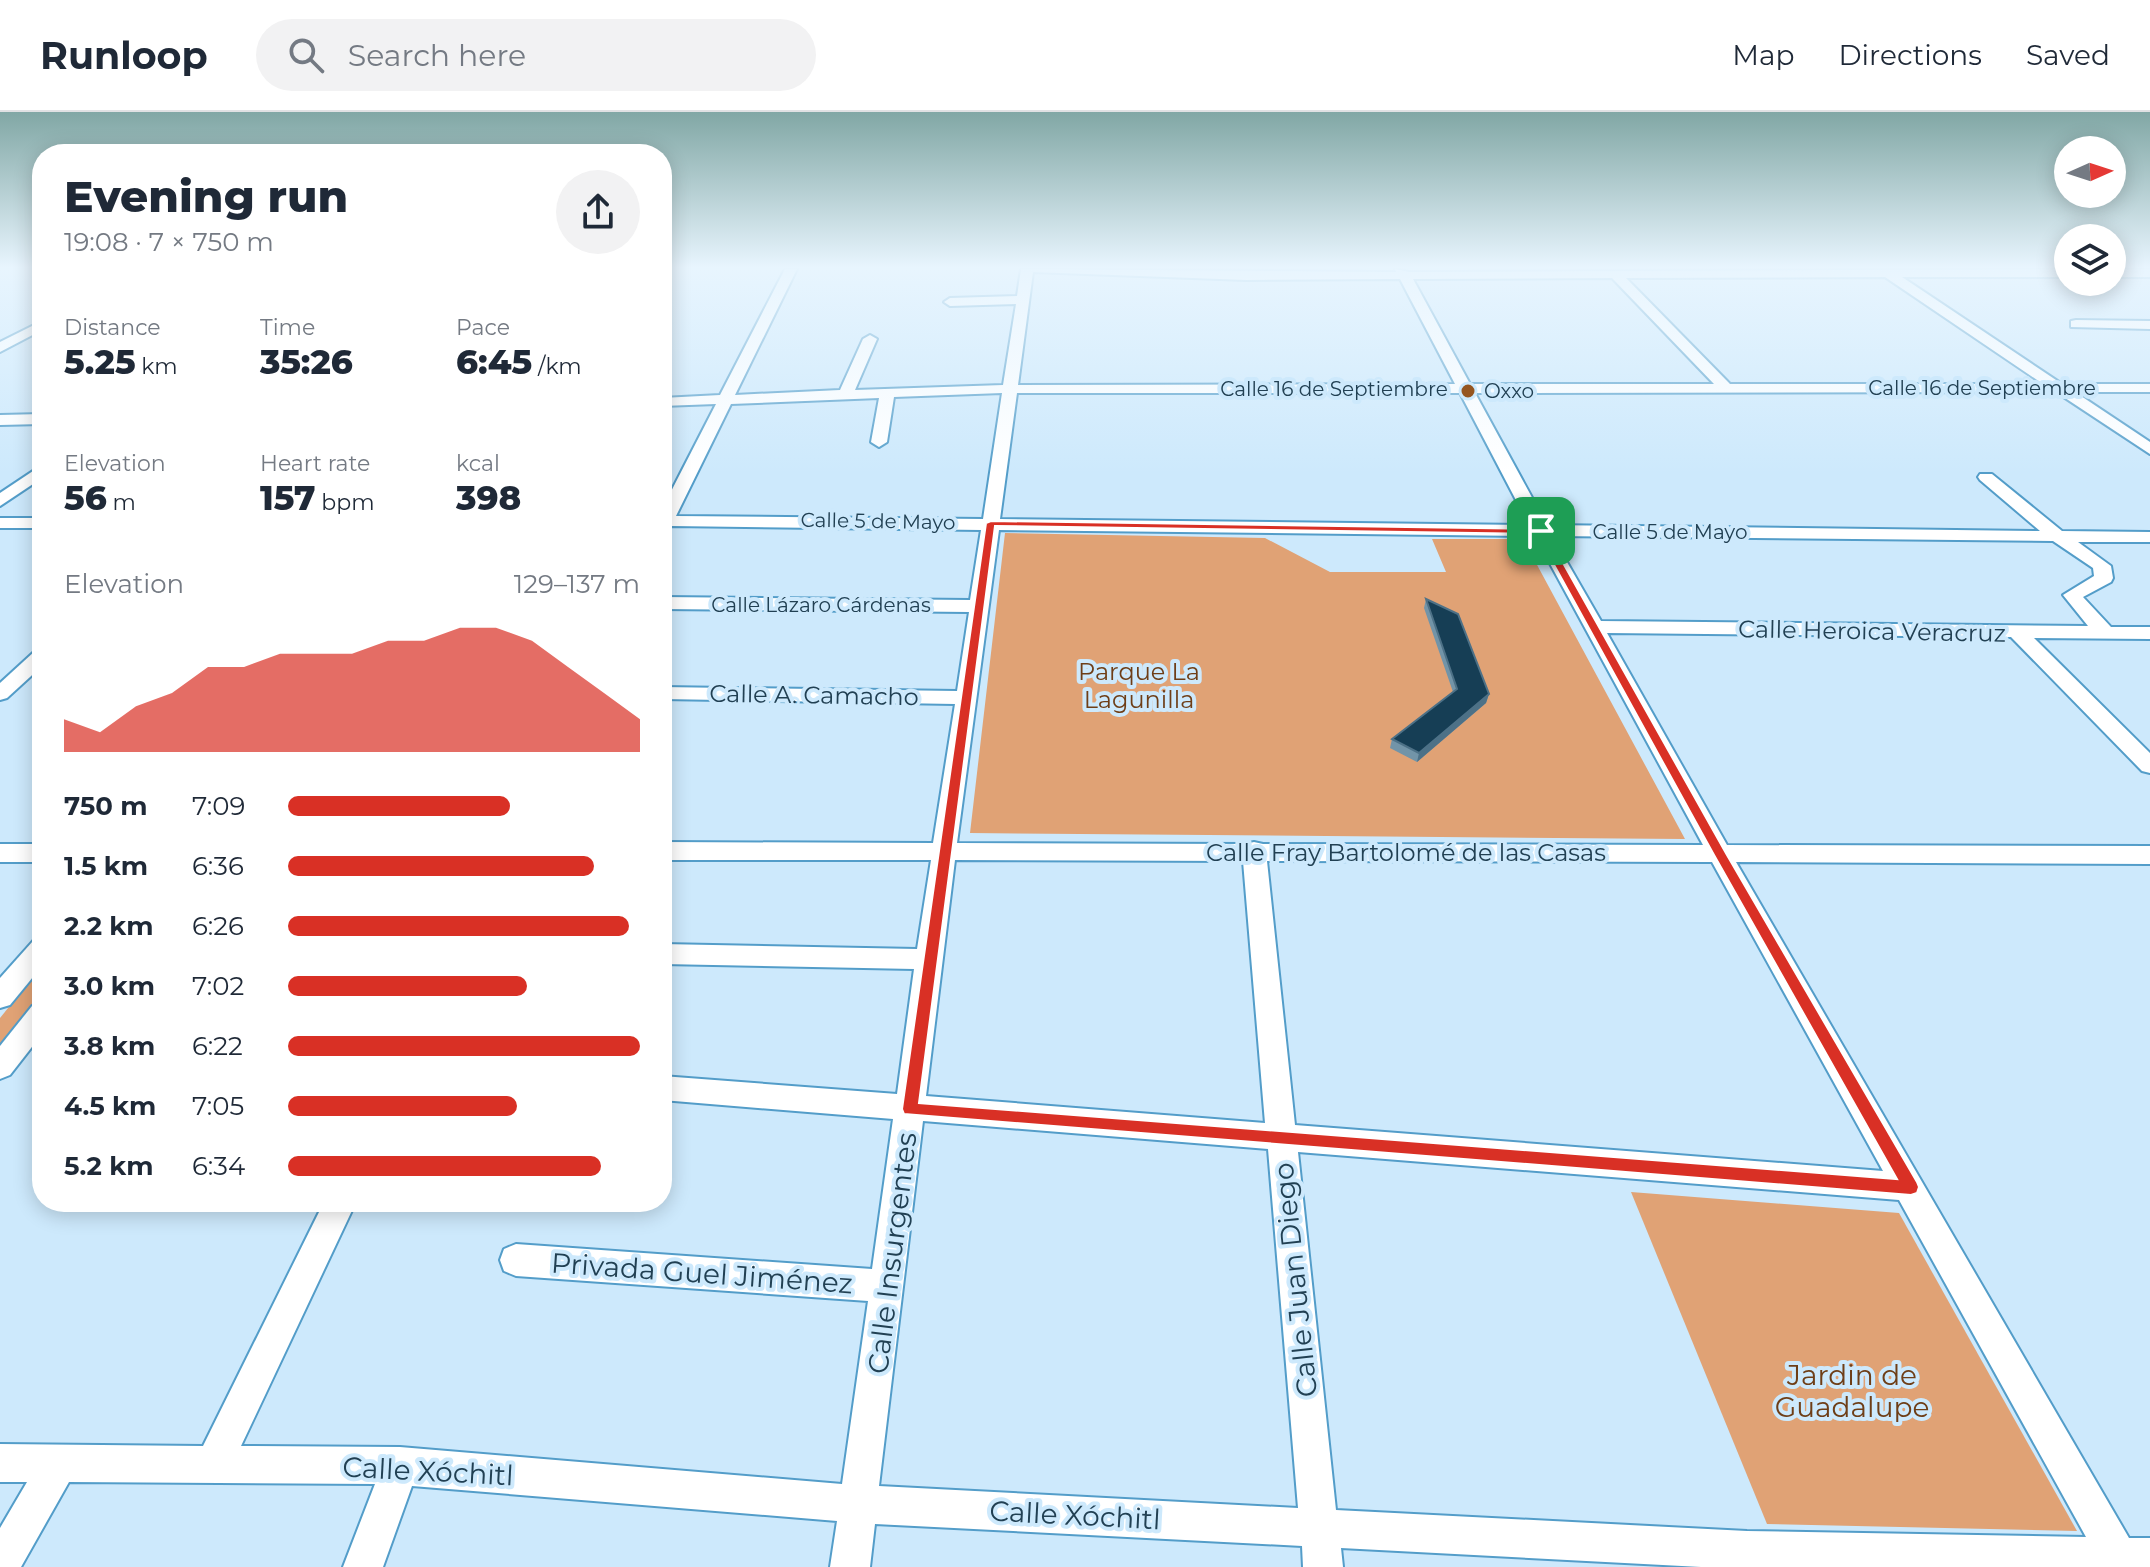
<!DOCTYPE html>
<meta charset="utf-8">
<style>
body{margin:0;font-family:Montserrat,sans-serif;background:#f2f2f3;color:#1f2937;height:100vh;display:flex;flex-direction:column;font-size:30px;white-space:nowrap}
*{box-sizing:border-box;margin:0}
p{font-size:26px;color:#747a83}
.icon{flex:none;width:44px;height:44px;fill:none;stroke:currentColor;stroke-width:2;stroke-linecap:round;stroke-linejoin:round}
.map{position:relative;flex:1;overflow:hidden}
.panel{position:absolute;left:32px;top:32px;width:640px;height:1068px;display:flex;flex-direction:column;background:#fff;border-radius:32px;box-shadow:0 4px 20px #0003}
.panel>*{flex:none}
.needle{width:52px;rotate:87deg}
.buttons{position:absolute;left:2054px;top:24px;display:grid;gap:16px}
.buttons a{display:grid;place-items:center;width:72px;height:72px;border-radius:50%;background:#fff;box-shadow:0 4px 20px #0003;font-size:40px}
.pin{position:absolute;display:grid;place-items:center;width:68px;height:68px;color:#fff;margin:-34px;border-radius:16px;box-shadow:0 4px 12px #0006}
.round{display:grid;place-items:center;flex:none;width:84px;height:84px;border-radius:42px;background:#f2f2f3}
.summary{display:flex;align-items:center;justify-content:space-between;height:136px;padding:0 32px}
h1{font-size:44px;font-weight:800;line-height:60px}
.figures{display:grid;grid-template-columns:repeat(3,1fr);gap:12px;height:136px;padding:8px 32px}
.figures div{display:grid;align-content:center}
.figures b{font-size:34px;font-weight:800}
.figures small{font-size:22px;font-weight:400}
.figures p{font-size:22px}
.chart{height:224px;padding:16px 32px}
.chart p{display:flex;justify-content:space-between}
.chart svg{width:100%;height:144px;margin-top:8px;fill:#d93025;opacity:.7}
ul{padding:0 32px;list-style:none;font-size:26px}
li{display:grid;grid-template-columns:128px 96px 1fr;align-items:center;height:60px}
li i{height:20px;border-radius:10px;background:#d93025}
header{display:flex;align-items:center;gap:48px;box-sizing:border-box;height:112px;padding:0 40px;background:#fff;border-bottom:2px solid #e0e1e3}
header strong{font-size:38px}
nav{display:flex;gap:44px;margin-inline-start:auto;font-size:28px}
.search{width:560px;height:72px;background:#f2f2f3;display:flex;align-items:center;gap:20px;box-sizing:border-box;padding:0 28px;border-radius:44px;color:#747a83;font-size:30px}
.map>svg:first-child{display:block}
</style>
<header>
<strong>Runloop</strong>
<div class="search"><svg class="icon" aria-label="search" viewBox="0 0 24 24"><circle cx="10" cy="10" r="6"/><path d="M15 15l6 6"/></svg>Search here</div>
<nav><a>Map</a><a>Directions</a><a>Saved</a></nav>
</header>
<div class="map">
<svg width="2150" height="1455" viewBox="0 0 2150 1455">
<rect width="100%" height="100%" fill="#cde9fc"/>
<!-- green -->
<g fill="#e0a275">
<path d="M1005,421L1265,426L1330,460H1446L1432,427H1523L1685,727L970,721Z"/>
<path d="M42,854V883L0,936V906Z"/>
<path d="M1631,1080L1899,1101L2077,1419L1767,1412Z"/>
</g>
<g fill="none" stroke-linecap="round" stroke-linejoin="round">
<defs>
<g id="street">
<path d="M785,157H797L735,283L840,278L863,227L870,223L877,227L855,278L1003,273L1016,192L950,194L944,190L950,186L1017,184L1021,157L1396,160L1395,157L1409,160L2068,157V165H1902L2062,272H2150V280H2075L2150,330V342L2056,280L1475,281L1547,413L2040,419L1980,368L1978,365L1980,362H1992L2062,419L2150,420V430H2078L2111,454L2113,466L2111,470L2083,485L2111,515H2150V527L2034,526L2150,641V661L2142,659L2011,525L1607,521L1727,733L2150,734V752L1736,750L2129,1426H2150V1455H1701L1341,1436L1343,1455H1303L1302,1434L875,1412L870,1455H830L837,1409L412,1374L383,1455H343L375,1372L69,1370L21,1455H0V1416L27,1370H0V1332L203,1334L324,1090H356L241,1334L400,1335L842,1372L868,1189L516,1164L504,1159L500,1148L504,1137L516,1132L872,1157L893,1007L662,988V964L897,982L914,857L662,852V832L917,837L931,748H662V730L933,731L955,592L662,587V575L957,579L969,500L662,497V485L970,488L981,418L671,414L662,419V397L716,292L662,294V286L720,283ZM1033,160L1246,168L1400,167L1455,272L1018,273ZM1885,165L2043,272H1730L1626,166ZM1612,166L1714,272H1470L1413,167ZM1002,281L983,407L676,404L731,292L879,286L871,330L879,335L887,330L894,285ZM1017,281H1460L1529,413L1000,407ZM999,418L1535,424L1703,733L1263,732L1254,730L1245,732L957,731ZM1552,424L2053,429L2093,456L2094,464L2063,483L2088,514L1601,509ZM955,748L1243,749L1265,1011L926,984ZM1267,749L1712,750L1883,1059L1295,1013ZM923,1009L1268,1037L1298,1396L879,1374ZM1298,1040L1899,1088L2086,1425L1747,1419L1336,1398Z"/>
<rect x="2112" y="157" width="38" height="8"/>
<path d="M2076,208L2150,209V217L2071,215V209Z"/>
<path d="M42,209V218L0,240V230Z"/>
<path d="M42,302V312L0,313V303Z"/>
<path d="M42,353V366L0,394V381Z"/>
<rect x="0" y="406" width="42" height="10"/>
<path d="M42,537V554L7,586L0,588V571L35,539Z"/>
<rect x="0" y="732" width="42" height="18"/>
<path d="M42,826V854L10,893L0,896V866L33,829Z"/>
<path d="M42,891V922L10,963L0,967V934L32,894Z"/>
</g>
</defs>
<!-- street casing -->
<use href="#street" stroke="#539dc9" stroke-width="4"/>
<!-- street -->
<use href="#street" fill="#fff" fill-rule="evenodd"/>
</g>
<!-- wall -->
<path fill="#7294a8" d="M1426,487L1489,582L1486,591L1417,650L1390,636L1392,627L1453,580L1424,496Z"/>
<!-- shaded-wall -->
<path fill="#4d7187" d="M1489,582L1486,591L1417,650L1419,641Z"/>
<!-- building -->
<path fill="#163e55" stroke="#4d7187" stroke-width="2" d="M1426,487L1458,502L1489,582L1419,641L1392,627L1457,577Z"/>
<!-- sky -->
<linearGradient id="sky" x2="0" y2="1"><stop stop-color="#81a7a5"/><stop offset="0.43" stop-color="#e8f5fe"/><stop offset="1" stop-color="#e8f5fe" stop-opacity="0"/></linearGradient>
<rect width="2150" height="361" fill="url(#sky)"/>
<!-- route -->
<path fill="#d93025" stroke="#fff" stroke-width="2" fill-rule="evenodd" d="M991,409L1544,417L1727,743L1917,1070L1919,1075L1917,1081L1911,1083L904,1002L902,997L986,411ZM995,414L1537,422L1714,743L1897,1067L919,991Z"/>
<!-- markers -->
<circle fill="#95551f" stroke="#cde9fc" stroke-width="3" cx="1468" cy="279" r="8"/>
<g text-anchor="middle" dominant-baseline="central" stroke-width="8" stroke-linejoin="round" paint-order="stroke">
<!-- far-street labels -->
<g font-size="20" fill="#214053" stroke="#cde9fc">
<text x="1982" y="276">Calle 16 de Septiembre</text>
<text x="1334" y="277">Calle 16 de Septiembre</text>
<text transform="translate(878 409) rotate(1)">Calle 5 de Mayo</text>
<text x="1670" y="420">Calle 5 de Mayo</text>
<text x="821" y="493">Calle Lázaro Cárdenas</text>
</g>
<!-- far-poi labels -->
<g font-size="20" fill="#214053" stroke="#cde9fc" text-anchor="start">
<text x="1484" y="279">Oxxo</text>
</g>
<!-- street labels -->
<g font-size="24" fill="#214053" stroke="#cde9fc">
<text transform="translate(1872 519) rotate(1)">Calle Heroica Veracruz</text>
<text transform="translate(814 583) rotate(1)">Calle A. Camacho</text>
<text x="1406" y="740">Calle Fray Bartolomé de las Casas</text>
</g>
<!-- park labels -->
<g font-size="24" fill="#6e3e17" stroke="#cde9fc">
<text x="1139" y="559">Parque La<tspan x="1139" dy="28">Lagunilla</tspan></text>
</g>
<!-- near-street labels -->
<g font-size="28" fill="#214053" stroke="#cde9fc">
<text transform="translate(892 1141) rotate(-83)">Calle Insurgentes</text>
<text transform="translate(702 1161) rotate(4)">Privada Guel Jiménez</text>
<text transform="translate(1295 1168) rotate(-96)">Calle Juan Diego</text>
<text transform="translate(428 1359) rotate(3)">Calle Xóchitl</text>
<text transform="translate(1075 1403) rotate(3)">Calle Xóchitl</text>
</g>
<!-- near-park labels -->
<g font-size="28" fill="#6e3e17" stroke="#cde9fc">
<text x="1852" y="1263">Jardin de<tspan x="1852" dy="32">Guadalupe</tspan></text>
</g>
</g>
</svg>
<div class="buttons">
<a><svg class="needle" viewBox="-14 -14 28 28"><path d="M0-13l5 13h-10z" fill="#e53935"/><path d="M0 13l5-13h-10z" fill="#747a83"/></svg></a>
<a><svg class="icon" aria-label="layers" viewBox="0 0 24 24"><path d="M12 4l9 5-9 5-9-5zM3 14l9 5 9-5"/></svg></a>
</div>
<div class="pin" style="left:1541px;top:419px;background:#1e9e55"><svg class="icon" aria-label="arrive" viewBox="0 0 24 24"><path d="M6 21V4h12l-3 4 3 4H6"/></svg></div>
<section class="panel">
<div class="summary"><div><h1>Evening run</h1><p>19:08 · 7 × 750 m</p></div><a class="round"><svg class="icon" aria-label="share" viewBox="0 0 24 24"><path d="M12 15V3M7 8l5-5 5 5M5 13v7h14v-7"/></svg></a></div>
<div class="figures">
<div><p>Distance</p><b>5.25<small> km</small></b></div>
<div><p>Time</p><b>35:26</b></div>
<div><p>Pace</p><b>6:45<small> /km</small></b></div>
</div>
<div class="figures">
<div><p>Elevation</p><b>56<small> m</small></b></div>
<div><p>Heart rate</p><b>157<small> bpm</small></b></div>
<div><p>kcal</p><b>398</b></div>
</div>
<div class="chart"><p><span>Elevation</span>129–137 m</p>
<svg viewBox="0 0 160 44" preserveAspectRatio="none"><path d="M0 44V34L10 38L20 30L30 26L40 18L50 18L60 14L70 14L80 14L90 10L100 10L110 6L120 6L130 10L140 18L150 26L160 34V44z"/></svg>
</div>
<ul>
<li><b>750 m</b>7:09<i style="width:63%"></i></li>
<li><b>1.5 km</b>6:36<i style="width:87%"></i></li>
<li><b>2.2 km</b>6:26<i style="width:97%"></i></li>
<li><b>3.0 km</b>7:02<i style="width:68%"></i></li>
<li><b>3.8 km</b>6:22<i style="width:100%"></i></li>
<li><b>4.5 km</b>7:05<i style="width:65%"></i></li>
<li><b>5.2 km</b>6:34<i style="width:89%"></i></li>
</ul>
</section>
</div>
